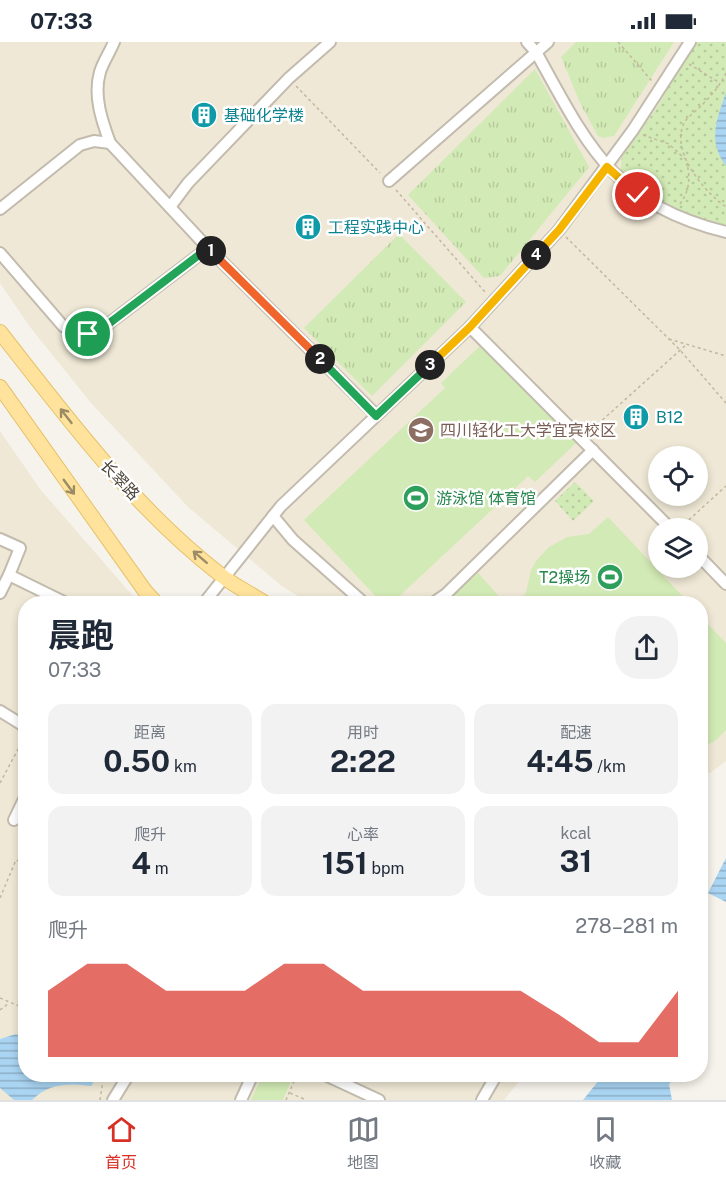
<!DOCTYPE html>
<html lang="zh">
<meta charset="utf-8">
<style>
body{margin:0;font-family:"Public Sans","Noto Sans SC",sans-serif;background:#f2f2f3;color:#1f2937;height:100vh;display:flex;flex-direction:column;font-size:22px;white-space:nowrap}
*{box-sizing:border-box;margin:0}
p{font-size:20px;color:#747a83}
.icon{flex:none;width:33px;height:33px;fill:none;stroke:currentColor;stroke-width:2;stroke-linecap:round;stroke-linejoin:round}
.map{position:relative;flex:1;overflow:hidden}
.side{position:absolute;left:18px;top:554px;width:690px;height:486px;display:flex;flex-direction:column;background:#fff;border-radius:24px;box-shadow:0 3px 9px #0003}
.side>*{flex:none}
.tools{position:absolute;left:648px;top:404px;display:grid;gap:12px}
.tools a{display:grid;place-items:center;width:60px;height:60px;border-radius:50%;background:#fff;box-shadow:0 3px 9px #0003;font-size:30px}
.pin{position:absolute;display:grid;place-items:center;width:51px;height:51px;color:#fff;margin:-26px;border:3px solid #fff;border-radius:50%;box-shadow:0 2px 6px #0007}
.km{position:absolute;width:30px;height:30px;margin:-15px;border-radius:50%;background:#222;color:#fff;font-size:16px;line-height:30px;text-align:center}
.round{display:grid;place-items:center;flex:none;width:63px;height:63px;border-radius:24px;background:#f2f2f3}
.summary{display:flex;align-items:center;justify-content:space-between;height:102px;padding:0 30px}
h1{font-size:33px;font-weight:700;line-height:45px}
.metrics{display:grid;grid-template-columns:repeat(3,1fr);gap:9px;height:102px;padding:6px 30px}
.metrics div{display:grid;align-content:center;border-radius:15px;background:#f2f2f3;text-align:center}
.metrics b{font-size:30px;font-weight:700}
.metrics small{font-size:16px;font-weight:400}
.metrics p{font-size:16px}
.chart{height:168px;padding:12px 30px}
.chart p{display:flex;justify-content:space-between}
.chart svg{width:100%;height:108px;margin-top:6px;fill:#d93025;opacity:.7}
.status{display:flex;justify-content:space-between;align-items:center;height:42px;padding:0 30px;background:#fff;direction:ltr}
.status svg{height:16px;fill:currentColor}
.tab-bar{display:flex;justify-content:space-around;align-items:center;height:84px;border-top:2px solid #e0e1e3;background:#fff;font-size:16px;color:#747a83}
.tab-bar a{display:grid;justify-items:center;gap:3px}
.tab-bar .selected{color:#d93025}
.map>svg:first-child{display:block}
</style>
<div class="status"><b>07:33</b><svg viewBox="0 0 49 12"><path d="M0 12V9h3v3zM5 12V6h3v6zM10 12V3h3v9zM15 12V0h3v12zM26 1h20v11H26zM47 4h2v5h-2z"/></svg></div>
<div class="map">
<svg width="726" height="1058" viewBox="0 0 726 1058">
<defs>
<pattern id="grass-tufts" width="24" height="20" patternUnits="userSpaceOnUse" patternTransform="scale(1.5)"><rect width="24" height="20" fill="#d2eab5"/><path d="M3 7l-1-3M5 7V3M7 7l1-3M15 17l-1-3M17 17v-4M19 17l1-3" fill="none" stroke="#b6ca9c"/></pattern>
<pattern id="park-dots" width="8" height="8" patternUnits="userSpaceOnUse" patternTransform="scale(1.5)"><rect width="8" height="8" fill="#d2eab5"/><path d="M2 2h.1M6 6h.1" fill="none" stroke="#b6ca9c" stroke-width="1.8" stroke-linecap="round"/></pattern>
<pattern id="water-rules" width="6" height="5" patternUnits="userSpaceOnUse" patternTransform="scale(1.5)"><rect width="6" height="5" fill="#a9d4f2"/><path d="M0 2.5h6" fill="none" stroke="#8caec5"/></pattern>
</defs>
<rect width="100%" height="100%" fill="#f6f3ec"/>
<!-- education -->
<g fill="#efe8d6" fill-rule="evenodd">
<path d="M0,0H726V719L710,731H701L700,561H310L283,545L188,465L91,361L30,285L0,241ZM658,414H698V453H658ZM658,486H698V525H658Z"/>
<path d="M0,389L40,447L139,561H26V1032H525L504,1058H0Z"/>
</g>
<!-- grass -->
<g fill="url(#grass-tufts)">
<path d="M576,0H674L614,94L603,96L598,94L581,63L561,15Z"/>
<path d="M535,27L589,125L500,234L484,236L408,153Z"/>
<path d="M399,192L466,260L372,354L304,286Z"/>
</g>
<!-- park -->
<g fill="url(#park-dots)">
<path d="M694,0H726V183L687,172L641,147L620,129L622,115L658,64Z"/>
<path d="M575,440L594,459L573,479L555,459Z"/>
</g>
<!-- garden -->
<g fill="#d2eab5">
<path d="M482,302L576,401L535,440L528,434L392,561H382L304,478L445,346L441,341Z"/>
<path d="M608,475L689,561H515L526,551L531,528L536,519L549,505L567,495L589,492Z"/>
<path d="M478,531L505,561H445Z"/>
<path d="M700,574L726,601V688L716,698L701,707Z"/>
<path d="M263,1032H294L283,1058H251Z"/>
</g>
<!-- water -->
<g fill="url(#water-rules)">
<path d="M726,50V124C707,98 717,78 726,50Z"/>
<path d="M726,816V860L708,851Z"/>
<path d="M16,992L25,997L26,1032H99L91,1044C69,1041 49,1041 32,1058H14L0,1046V997Z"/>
<path d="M604,1032H680L669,1042L672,1058H583Z"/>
</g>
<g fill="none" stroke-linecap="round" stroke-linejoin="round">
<defs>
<g id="minor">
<path d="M114,0C110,10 103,20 100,30C93,54 102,79 110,101L208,206L376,373"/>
<path d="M527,0L536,10C588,104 613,162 726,190"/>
<path d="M389,139L548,0"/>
<path d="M170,165L188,141L289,36L330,0"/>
<path d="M0,167L80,103L94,99L110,101"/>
<path d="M0,211L63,284C80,295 85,293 103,286L208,206"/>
<path d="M470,285L670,486"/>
<path d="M273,474L293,498L364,561"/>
<path d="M0,497L20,506L9,533L66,561"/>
<path d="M698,513L726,542"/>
<path d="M0,551L9,533"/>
<path d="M204,561L281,464L470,285L559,188L633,88L690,0"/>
<path d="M433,561L446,552L593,408"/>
<path d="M0,669L21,682L26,687"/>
<path d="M14,778L26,753"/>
<path d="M323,1032L379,1058"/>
<path d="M113,1058L129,1032"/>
<path d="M241,1058L253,1032"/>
<path d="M482,1058L497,1032"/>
</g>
<g id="major">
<path d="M0,290C68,377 134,466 222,534C235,544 251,552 265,561"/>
<path d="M0,345L145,549L156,561"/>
</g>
</defs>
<!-- minor casing -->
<use href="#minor" stroke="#c2bbae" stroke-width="14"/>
<!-- major casing -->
<use href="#major" stroke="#e6c16a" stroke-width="16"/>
<!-- path -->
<g stroke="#c4b79f" stroke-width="1.5" stroke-dasharray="3 3" stroke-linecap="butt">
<path d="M618,0L652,39"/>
<path d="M689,22L720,41"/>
<path d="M726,31C720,44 710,55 700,65C696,69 690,73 686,78C667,106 704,150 726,165"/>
<path d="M296,44L380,131"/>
<path d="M643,93L669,102L685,117"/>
<path d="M396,148L485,250"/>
<path d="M680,162C690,148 690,136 687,121"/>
<path d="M566,195L680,308L726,361"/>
<path d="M669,297L726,314"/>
<path d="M589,390L687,302"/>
<path d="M680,486L726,444"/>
<path d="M0,741L24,696"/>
<path d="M0,856L16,818L26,822"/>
<path d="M0,956L26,967"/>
<path d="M0,968L9,961"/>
<path d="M290,1051L306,1058"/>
<path d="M100,1058L103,1038L107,1032"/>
<path d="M286,1058L297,1032"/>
</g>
<!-- minor -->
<use href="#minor" stroke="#fff" stroke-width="10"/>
<!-- major -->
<use href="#major" stroke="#ffe39c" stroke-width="14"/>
</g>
<!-- one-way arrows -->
<defs><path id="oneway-shaft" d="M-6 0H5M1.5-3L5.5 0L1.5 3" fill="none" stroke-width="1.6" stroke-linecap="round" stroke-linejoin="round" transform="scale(1.5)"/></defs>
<g stroke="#9c8c66">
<use href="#oneway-shaft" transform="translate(66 374) rotate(-128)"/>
<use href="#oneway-shaft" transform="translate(69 445) rotate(54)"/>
<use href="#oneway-shaft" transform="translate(200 515) rotate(-139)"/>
</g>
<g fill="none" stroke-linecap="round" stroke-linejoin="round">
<defs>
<path id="split-1" d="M88,292L103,286L208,206L211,209"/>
<path id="split-2" d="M211,209L320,317"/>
<path id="split-3" d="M320,317L376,374L430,323"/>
<path id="split-4" d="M430,323L470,285L536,213"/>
<path id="split-5" d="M536,213L559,188L607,125L638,153"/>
</defs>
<!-- split-1 casing -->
<use href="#split-1" stroke="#fff" stroke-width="12"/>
<!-- split-2 casing -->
<use href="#split-2" stroke="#fff" stroke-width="12"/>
<!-- split-3 casing -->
<use href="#split-3" stroke="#fff" stroke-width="12"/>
<!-- split-4 casing -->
<use href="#split-4" stroke="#fff" stroke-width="12"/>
<!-- split-5 casing -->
<use href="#split-5" stroke="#fff" stroke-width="12"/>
<!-- split-1 -->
<use href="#split-1" stroke="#22a559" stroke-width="8"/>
<!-- split-2 -->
<use href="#split-2" stroke="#f0652b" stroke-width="8"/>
<!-- split-3 -->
<use href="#split-3" stroke="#22a559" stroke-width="8"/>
<!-- split-4 -->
<use href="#split-4" stroke="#f5b400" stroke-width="8"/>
<!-- split-5 -->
<use href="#split-5" stroke="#f5b400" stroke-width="8"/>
</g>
<!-- icons -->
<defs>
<symbol id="building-disc" viewBox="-11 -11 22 22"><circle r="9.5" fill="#0f9aa8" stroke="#fff"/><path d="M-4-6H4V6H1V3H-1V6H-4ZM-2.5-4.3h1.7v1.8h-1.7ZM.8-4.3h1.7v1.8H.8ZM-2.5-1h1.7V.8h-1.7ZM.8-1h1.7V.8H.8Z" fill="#fff"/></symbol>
<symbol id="university-disc" viewBox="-11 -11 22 22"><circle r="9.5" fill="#8d6e63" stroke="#fff"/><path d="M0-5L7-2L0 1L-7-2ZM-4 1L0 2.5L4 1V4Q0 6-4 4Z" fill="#fff"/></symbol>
<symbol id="stadium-disc" viewBox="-11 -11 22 22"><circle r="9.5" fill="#2e9e5b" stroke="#fff"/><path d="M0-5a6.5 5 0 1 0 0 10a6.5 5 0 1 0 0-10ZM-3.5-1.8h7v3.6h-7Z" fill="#fff"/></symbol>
</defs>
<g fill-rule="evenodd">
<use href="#building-disc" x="189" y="58" width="30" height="30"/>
<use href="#building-disc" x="293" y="170" width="30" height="30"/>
<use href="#building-disc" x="621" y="360" width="30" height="30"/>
<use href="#university-disc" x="406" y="373" width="30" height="30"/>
<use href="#stadium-disc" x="401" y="441" width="30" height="30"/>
<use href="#stadium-disc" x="595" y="520" width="30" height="30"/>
</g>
<g text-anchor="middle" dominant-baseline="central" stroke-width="5" stroke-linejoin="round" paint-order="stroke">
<!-- culture labels -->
<g font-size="16" fill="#0d838f" stroke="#fff" text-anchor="start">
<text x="224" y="73">基础化学楼</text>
<text x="328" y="185">工程实践中心</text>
<text x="656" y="375">B12</text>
</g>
<!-- education labels -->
<g font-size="16" fill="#785e54" stroke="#fff" text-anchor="start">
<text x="440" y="388">四川轻化工大学宜宾校区</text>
</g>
<!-- street labels -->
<g font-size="16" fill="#4b4439" stroke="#fff">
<text transform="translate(120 438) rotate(47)">长翠路</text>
</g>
<!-- leisure labels -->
<g font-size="16" fill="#27864d" stroke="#fff" text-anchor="start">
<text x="436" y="456">游泳馆 体育馆</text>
<text x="590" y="535" text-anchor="end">T2操场</text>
</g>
</g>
</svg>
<div class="tools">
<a><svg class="icon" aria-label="locate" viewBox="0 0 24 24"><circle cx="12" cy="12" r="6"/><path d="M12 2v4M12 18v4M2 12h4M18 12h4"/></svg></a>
<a><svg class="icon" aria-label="layers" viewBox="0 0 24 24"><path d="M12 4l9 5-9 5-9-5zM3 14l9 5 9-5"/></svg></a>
</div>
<div class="pin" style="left:88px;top:292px;background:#1e9e55"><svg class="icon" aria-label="arrive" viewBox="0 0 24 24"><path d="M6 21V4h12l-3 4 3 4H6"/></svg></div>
<div class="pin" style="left:638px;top:153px;background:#d93025"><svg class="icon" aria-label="check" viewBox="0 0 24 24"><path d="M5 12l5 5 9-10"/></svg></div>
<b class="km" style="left:211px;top:209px">1</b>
<b class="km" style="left:320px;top:317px">2</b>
<b class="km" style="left:430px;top:323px">3</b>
<b class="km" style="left:536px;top:213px">4</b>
<section class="side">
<div class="summary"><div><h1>晨跑</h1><p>07:33</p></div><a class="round"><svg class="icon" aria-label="share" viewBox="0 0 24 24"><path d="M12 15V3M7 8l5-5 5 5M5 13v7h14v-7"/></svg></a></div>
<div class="metrics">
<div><p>距离</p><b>0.50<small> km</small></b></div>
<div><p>用时</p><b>2:22</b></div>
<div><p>配速</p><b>4:45<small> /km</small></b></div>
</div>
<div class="metrics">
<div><p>爬升</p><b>4<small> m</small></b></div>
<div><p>心率</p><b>151<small> bpm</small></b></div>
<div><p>kcal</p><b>31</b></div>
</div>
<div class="chart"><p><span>爬升</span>278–281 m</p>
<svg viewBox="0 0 160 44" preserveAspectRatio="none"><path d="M0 44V17L10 6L20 6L30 17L40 17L50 17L60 6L70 6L80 17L90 17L100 17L110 17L120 17L130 27L140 38L150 38L160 17V44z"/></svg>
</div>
</section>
</div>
<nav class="tab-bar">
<a class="selected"><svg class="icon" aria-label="home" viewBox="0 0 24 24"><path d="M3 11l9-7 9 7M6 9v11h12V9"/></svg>首页</a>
<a><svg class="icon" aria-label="map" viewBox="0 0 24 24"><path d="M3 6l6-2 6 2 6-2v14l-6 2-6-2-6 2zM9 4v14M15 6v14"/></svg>地图</a>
<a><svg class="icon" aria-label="saved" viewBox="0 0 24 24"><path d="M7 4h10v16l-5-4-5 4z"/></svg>收藏</a>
</nav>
